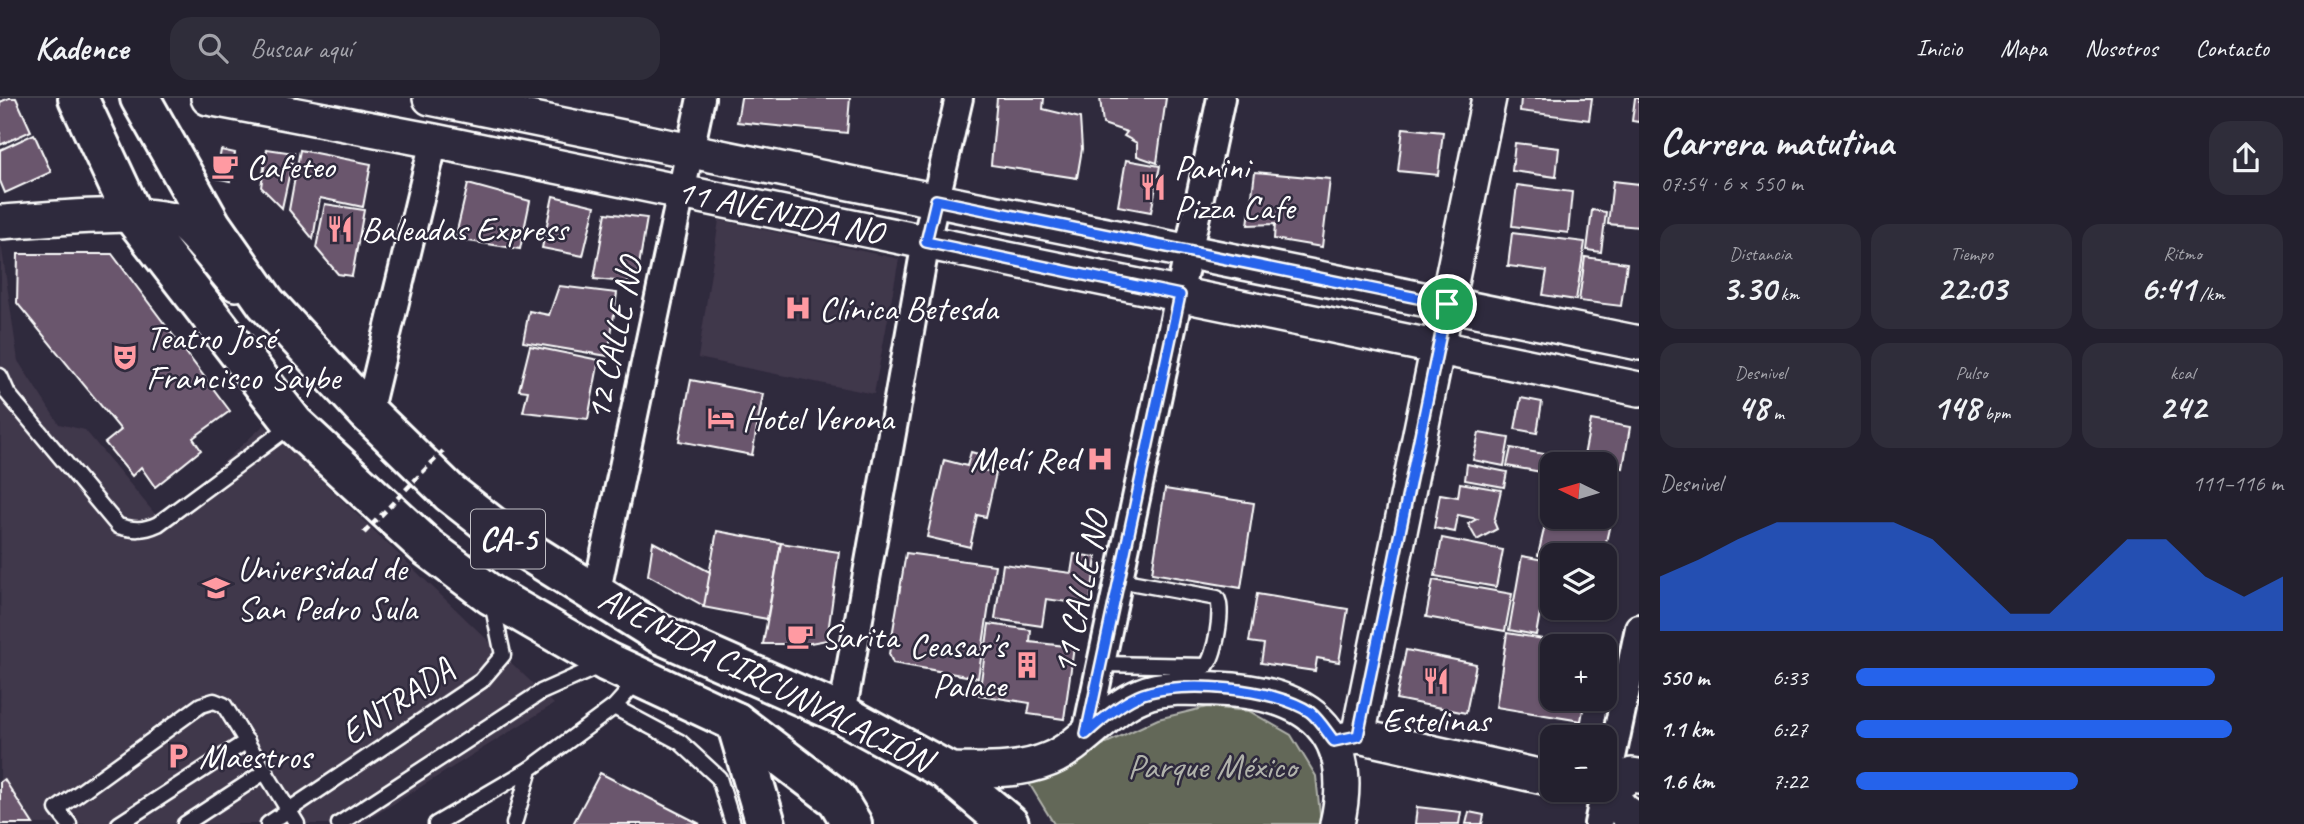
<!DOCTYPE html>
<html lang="es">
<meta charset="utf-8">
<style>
body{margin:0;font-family:Caveat,sans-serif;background:#2f2d3a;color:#f1f3f6;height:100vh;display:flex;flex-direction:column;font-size:26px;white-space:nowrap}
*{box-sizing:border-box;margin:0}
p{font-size:23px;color:#a3a3aa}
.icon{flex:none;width:38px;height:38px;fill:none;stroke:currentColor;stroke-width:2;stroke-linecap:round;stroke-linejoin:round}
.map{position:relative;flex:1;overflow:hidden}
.drawer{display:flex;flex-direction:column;background:#23202e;width:665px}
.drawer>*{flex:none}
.needle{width:46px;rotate:275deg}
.tools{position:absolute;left:1540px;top:354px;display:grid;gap:14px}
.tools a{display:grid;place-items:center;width:77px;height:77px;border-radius:14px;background:#23202e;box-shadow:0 2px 5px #0004,0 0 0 2px #403e4a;font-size:35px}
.pin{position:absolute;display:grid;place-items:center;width:60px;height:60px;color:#fff;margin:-30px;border:4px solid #fff;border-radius:50%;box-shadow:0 2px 7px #0007}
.round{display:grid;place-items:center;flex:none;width:74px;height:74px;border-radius:21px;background:#2f2d3a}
.overview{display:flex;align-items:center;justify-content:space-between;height:119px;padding:0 21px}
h1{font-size:38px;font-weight:700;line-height:52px}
.metrics{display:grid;grid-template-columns:repeat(3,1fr);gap:10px;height:119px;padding:7px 21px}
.metrics div{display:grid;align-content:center;border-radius:18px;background:#2f2d3a;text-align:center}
.metrics b{font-size:35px;font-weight:700}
.metrics small{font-size:19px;font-weight:400}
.metrics p{font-size:19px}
.chart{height:196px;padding:14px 21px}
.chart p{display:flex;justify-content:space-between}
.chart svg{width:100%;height:126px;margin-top:7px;fill:#2563eb;opacity:.7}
ul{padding:0 21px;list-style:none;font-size:23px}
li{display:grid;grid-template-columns:112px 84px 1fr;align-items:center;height:52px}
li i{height:18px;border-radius:9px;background:#2563eb}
header{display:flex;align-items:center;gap:42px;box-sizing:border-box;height:98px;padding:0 35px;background:#23202e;border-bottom:2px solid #403e4a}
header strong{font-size:33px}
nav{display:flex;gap:38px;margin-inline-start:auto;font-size:24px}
.search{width:490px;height:63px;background:#2f2d3a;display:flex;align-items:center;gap:18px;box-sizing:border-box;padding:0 24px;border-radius:21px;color:#a3a3aa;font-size:26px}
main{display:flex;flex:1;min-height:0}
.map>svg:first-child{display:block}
</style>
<header>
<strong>Kadence</strong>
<div class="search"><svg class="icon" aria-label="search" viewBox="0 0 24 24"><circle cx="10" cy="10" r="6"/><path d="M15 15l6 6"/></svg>Buscar aquí</div>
<nav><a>Inicio</a><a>Mapa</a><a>Nosotros</a><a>Contacto</a></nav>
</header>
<main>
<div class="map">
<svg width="1639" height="726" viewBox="0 0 1639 726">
<rect width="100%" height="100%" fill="#2f2a3d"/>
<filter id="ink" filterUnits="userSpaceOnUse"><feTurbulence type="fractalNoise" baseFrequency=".0143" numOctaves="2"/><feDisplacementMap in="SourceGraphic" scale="14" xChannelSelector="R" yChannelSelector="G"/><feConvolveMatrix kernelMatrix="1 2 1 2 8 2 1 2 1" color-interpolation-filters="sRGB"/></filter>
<g filter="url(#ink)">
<!-- built -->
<g fill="#41374b">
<path d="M719,122L899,161L874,296L698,260Z"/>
<path d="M1,145L18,263L59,326L85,332L160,422L264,327L554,606L361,726H0Z"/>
</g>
<!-- green -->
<path fill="#636759" stroke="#b1b3ac" stroke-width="2" d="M1207,609L1249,613L1291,637L1316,678L1321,726H1054L1027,682L1158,621Z"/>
<!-- building -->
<g fill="#6b566d" stroke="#fff" stroke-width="2">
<path d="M9,0H16L31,33L0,47V4Z"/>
<path d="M741,0H850L847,35L737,24Z"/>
<path d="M997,0H1044L1043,11L1080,20L1082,51L1077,80L991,67Z"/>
<path d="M1100,0H1166L1157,65L1137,58V45L1124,38L1127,34L1103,26Z"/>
<path d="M1521,0H1592L1589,22L1520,13Z"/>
<path d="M1635,0H1639V24L1632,23Z"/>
<path d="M1403,30L1443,34L1438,77L1398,73Z"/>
<path d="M34,36L51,74L5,95L0,83V52Z"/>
<path d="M1515,45L1559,50L1556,79L1512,73Z"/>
<path d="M267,51L294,55L282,110L261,89Z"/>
<path d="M221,52L235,55L230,83L216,80Z"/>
<path d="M300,52L371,66L363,109L320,100L313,141L289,112Z"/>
<path d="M1126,62L1160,68L1151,114L1118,108Z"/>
<path d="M1255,74L1330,81L1322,149L1274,141L1275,126L1248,127Z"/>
<path d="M1613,83L1639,86V129L1608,126Z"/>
<path d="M468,86L530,103L520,151L455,141Z"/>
<path d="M1517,87L1572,94L1568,135L1512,128Z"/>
<path d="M553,98L595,108L583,158L542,150Z"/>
<path d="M325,106L364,112L352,178L338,176L316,150Z"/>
<path d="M1592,112L1606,114L1601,154L1587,152Z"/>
<path d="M606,115L647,120L636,185L594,181Z"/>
<path d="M1512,135L1585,144L1576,202L1543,197L1547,173L1508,168Z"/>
<path d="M18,156H112L230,313L193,340L201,352L155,389L141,369L132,378L105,345L121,332L17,205Z"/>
<path d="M1585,159L1627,165L1621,208L1579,203Z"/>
<path d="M559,188L617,195L608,258L523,244L529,213L549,217Z"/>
<path d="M530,248L599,262L588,321L523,314L528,293L519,292Z"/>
<path d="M691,282L763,296L752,357L679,343Z"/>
<path d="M1521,300L1542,304L1537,335L1515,331Z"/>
<path d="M1591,322L1630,329L1623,370L1583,363Z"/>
<path d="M1479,335L1509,340L1504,368L1473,362Z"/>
<path d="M1511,350L1550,357L1547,375L1507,368Z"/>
<path d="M971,354L986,358L983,372L996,375L986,419L977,417L970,449L927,439L944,362L967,368Z"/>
<path d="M1467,366L1507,374L1504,389L1465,382Z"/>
<path d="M1460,385L1501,392L1494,424L1497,431L1477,442L1468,426L1477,421L1458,417L1455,434L1434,430L1440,396L1458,399Z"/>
<path d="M1165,391L1254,405L1241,490L1152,475Z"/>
<path d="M1552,397V418H1605V406L1614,408L1603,457H1552V461L1538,457Z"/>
<path d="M717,433L781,445L767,521L703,509Z"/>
<path d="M1442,440L1503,452L1496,489L1435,478Z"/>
<path d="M653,444L710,474L704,508L648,477Z"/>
<path d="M781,445L839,454L827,542L805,546H763Z"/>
<path d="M906,455L995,467L978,580L893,565L889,556Z"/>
<path d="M1074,456L1096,459L1090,507L1046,501L1042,528L995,521L1003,466L1071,475Z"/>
<path d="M1522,458L1549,463L1536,537L1509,532Z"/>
<path d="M1605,475L1609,476L1606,493H1605Z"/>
<path d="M1433,482L1512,496L1505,533L1426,519Z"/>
<path d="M1257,496L1348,511L1339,564L1317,560L1315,573L1261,565L1264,546L1249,544Z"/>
<path d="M989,526L1031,532L1030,544L1074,549L1064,621L1028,616L1030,605L979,597Z"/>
<path d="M1507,535L1585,548H1552V600H1585L1581,623L1496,609Z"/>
<path d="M1406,552L1476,566L1466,615L1396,601Z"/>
<path d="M600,675L700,726H573Z"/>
<path d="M4,681L33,726H0V684Z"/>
<path d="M1417,709L1461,714L1459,726H1415Z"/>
<path d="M1469,714L1484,717L1482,726H1466Z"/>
</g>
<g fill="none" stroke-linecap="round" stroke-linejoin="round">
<defs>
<g id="service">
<path d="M0,278L8,296L118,428C133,432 143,433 158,426L293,326"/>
<path d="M1101,566L1206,568C1215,559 1224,511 1217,500L1119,482"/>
<path d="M614,609L680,644L719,680L733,726"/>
<path d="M69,726L57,711L201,607L214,603L224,607L297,726"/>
<path d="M119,726L247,643"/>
<path d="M185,726L266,673"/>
<path d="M268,726L481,583L503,557L492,505"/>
<path d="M339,726L541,594L604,566"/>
<path d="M436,726L530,671"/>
<path d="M514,726L530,671L614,609L639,581"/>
</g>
<g id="minor">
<path d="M368,315L434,43"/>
<path d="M596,497L701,0"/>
<path d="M842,616L926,144L959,0"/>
<path d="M1086,636L1221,0"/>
<path d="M1598,726L1639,530"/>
</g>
<g id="tertiary">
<path d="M208,0L434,43L1639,291"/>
<path d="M430,0L1639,245"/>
<path d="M0,124C38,122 152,109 182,126C196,135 223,172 236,186"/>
<path d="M1358,638L1489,0"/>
<path d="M1336,643L1358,638L1552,681"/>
<path d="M945,672C980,672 1017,675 1050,661C1084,646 1107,611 1142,597C1163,588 1194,590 1217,591C1305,594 1359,630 1337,726"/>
<path d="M1600,691C1618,697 1616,715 1639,720"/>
<path d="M1605,692L1632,677L1639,678"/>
</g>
<g id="trunk">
<path d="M78,0L133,118L294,326L427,449L491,497L607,564L736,624L837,701L852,726"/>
<path d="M140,0L212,128L266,205L368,315L450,395L510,442L660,536L842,616L945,672L1009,726"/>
<path d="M736,624L766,726"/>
</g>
</defs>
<!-- service casing -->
<use href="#service" stroke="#fff" stroke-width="19"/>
<!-- minor casing -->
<use href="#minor" stroke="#fff" stroke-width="32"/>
<!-- tertiary casing -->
<use href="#tertiary" stroke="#fff" stroke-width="38"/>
<!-- trunk casing -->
<use href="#trunk" stroke="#fff" stroke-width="44"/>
<!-- service -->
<use href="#service" stroke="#2f2a3d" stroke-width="14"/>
<!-- minor -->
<use href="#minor" stroke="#2f2a3d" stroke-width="26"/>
<!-- tertiary -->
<use href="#tertiary" stroke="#2f2a3d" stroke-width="33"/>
<!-- trunk -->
<use href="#trunk" stroke="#2f2a3d" stroke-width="38"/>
<!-- path-bridge -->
<path stroke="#fff" stroke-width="4.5" stroke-dasharray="7 5" stroke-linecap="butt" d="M364,435L443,353"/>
</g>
</g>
<g fill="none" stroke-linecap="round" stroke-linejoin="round" filter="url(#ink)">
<defs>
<path id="route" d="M936,102L1447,206L1358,638L1334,643C1327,634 1319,621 1310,614C1275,590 1183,582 1143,596C1122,604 1102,621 1086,636L1180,197L926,144Z"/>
</defs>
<!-- route casing -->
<use href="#route" stroke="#fff" stroke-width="14"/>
<!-- route -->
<use href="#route" stroke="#2563eb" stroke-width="9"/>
</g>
<!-- icons -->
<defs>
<symbol id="cafe-bare" viewBox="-9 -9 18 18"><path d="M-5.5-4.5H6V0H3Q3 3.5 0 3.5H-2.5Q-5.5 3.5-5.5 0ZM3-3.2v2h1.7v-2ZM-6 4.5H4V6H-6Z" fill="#ff9aa2" stroke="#2f2a3d" stroke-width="2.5" paint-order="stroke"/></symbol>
<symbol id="restaurant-bare" viewBox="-9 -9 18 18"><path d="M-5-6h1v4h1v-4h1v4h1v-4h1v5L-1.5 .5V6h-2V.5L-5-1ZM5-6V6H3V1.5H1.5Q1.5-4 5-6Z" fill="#ff9aa2" stroke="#2f2a3d" stroke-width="2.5" paint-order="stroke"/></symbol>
<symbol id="hospital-bare" viewBox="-9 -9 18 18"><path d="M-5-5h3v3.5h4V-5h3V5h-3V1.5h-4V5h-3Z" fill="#ff9aa2" stroke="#2f2a3d" stroke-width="2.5" paint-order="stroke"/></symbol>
<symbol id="theatre-bare" viewBox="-9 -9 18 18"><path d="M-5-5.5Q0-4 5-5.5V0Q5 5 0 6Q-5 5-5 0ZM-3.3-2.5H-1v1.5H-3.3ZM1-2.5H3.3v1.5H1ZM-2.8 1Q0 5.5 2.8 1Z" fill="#ff9aa2" stroke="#2f2a3d" stroke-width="2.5" paint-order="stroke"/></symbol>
<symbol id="hotel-bare" viewBox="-9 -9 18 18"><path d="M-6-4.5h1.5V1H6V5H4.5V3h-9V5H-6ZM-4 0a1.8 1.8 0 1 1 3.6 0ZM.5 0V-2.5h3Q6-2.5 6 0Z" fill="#ff9aa2" stroke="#2f2a3d" stroke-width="2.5" paint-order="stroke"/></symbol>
<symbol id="university-bare" viewBox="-9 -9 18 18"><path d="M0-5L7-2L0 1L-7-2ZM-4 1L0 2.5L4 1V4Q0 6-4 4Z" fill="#ff9aa2" stroke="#2f2a3d" stroke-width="2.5" paint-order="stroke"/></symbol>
<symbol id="building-bare" viewBox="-9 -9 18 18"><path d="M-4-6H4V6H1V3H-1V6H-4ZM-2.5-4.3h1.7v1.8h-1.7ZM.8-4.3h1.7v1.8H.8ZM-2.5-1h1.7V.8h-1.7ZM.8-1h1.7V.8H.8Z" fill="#ff9aa2" stroke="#2f2a3d" stroke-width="2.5" paint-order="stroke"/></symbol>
<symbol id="parking-bare" viewBox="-9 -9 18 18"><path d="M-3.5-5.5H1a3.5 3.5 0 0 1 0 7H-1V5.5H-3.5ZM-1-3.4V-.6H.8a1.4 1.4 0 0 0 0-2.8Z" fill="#ff9aa2" stroke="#2f2a3d" stroke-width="2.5" paint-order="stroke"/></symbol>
</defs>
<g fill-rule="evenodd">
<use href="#cafe-bare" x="206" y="49" width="38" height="38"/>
<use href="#restaurant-bare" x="1134" y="70" width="38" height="38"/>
<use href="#restaurant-bare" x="321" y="112" width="38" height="38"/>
<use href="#hospital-bare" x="779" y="191" width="38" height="38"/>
<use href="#theatre-bare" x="106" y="240" width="38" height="38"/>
<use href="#hotel-bare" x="702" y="301" width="38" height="38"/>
<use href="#hospital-bare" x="1081" y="342" width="38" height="38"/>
<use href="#university-bare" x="197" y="471" width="38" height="38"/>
<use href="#cafe-bare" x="781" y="519" width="38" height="38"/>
<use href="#building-bare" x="1008" y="548" width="38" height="38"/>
<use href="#restaurant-bare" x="1417" y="564" width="38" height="38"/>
<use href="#parking-bare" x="159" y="639" width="38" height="38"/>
</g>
<g text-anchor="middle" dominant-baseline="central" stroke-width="5" stroke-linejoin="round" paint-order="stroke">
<!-- shield labels -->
<rect fill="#2f2a3d" stroke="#c1bfc5" stroke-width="2" x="471" y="411.5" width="74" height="59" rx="5"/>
<g font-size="33" font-weight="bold" fill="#fff">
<text x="508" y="441">CA-5</text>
</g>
<!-- poi labels -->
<g font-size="35" fill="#fff" stroke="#2f2a3d" text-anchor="start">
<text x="246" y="68">Cafeteo</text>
<text x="1174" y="69">Panini<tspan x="1174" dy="40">Pizza Cafe</tspan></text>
<text x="361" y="131">Baleadas Express</text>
<text x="819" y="210">Clínica Betesda</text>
<text x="146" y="239">Teatro José<tspan x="146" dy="40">Francisco Saybe</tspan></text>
<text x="742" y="320">Hotel Verona</text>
<text x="1079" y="361" text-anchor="end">Medí Red</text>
<text x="237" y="470">Universidad de<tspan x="237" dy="40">San Pedro Sula</tspan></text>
<text x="821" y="538">Sarita</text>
<text x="1006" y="547" text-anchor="end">Ceasar's<tspan x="1006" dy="40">Palace</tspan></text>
<text x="1436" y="622" text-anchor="middle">Estelinas</text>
<text x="199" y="658">Maestros</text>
</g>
<!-- street labels -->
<g font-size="35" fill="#fff" stroke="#2f2a3d">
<text transform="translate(780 114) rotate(12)">11 AVENIDA NO</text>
<text transform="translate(614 241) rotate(-78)">12 CALLE NO</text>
<text transform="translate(1080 495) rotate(-78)">11 CALLE NO</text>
<text transform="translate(765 581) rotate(27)">AVENIDA CIRCUNVALACIÓN</text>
<text transform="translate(397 603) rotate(-34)">ENTRADA</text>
</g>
<!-- park labels -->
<g font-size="35" fill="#b1b3ac" stroke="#2f2a3d">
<text x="1212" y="668">Parque México</text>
</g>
</g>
</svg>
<div class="tools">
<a><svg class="needle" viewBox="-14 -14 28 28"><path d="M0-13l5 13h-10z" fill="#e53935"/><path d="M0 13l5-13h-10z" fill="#a3a3aa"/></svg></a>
<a><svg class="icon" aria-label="layers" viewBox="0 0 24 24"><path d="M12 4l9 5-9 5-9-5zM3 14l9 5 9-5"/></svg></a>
<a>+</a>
<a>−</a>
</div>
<div class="pin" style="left:1447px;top:206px;background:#1e9e55"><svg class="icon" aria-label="arrive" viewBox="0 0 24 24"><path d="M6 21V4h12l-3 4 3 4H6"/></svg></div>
</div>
<section class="drawer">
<div class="overview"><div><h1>Carrera matutina</h1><p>07:54 · 6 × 550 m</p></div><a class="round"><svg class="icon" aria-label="share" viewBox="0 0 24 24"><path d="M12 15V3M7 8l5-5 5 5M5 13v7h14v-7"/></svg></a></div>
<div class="metrics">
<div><p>Distancia</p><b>3.30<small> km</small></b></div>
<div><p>Tiempo</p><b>22:03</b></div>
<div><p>Ritmo</p><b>6:41<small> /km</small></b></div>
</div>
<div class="metrics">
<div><p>Desnivel</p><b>48<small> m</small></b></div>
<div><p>Pulso</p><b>148<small> bpm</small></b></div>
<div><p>kcal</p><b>242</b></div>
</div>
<div class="chart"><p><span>Desnivel</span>111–116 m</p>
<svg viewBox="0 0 160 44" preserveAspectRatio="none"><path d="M0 44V25L10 19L20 12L30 6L40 6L50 6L60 6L70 12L80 25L90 38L100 38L110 25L120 12L130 12L140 25L150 32L160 25V44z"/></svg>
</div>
<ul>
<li><b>550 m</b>6:33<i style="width:84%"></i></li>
<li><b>1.1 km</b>6:27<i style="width:88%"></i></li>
<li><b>1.6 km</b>7:22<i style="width:52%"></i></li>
</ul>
</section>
</main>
